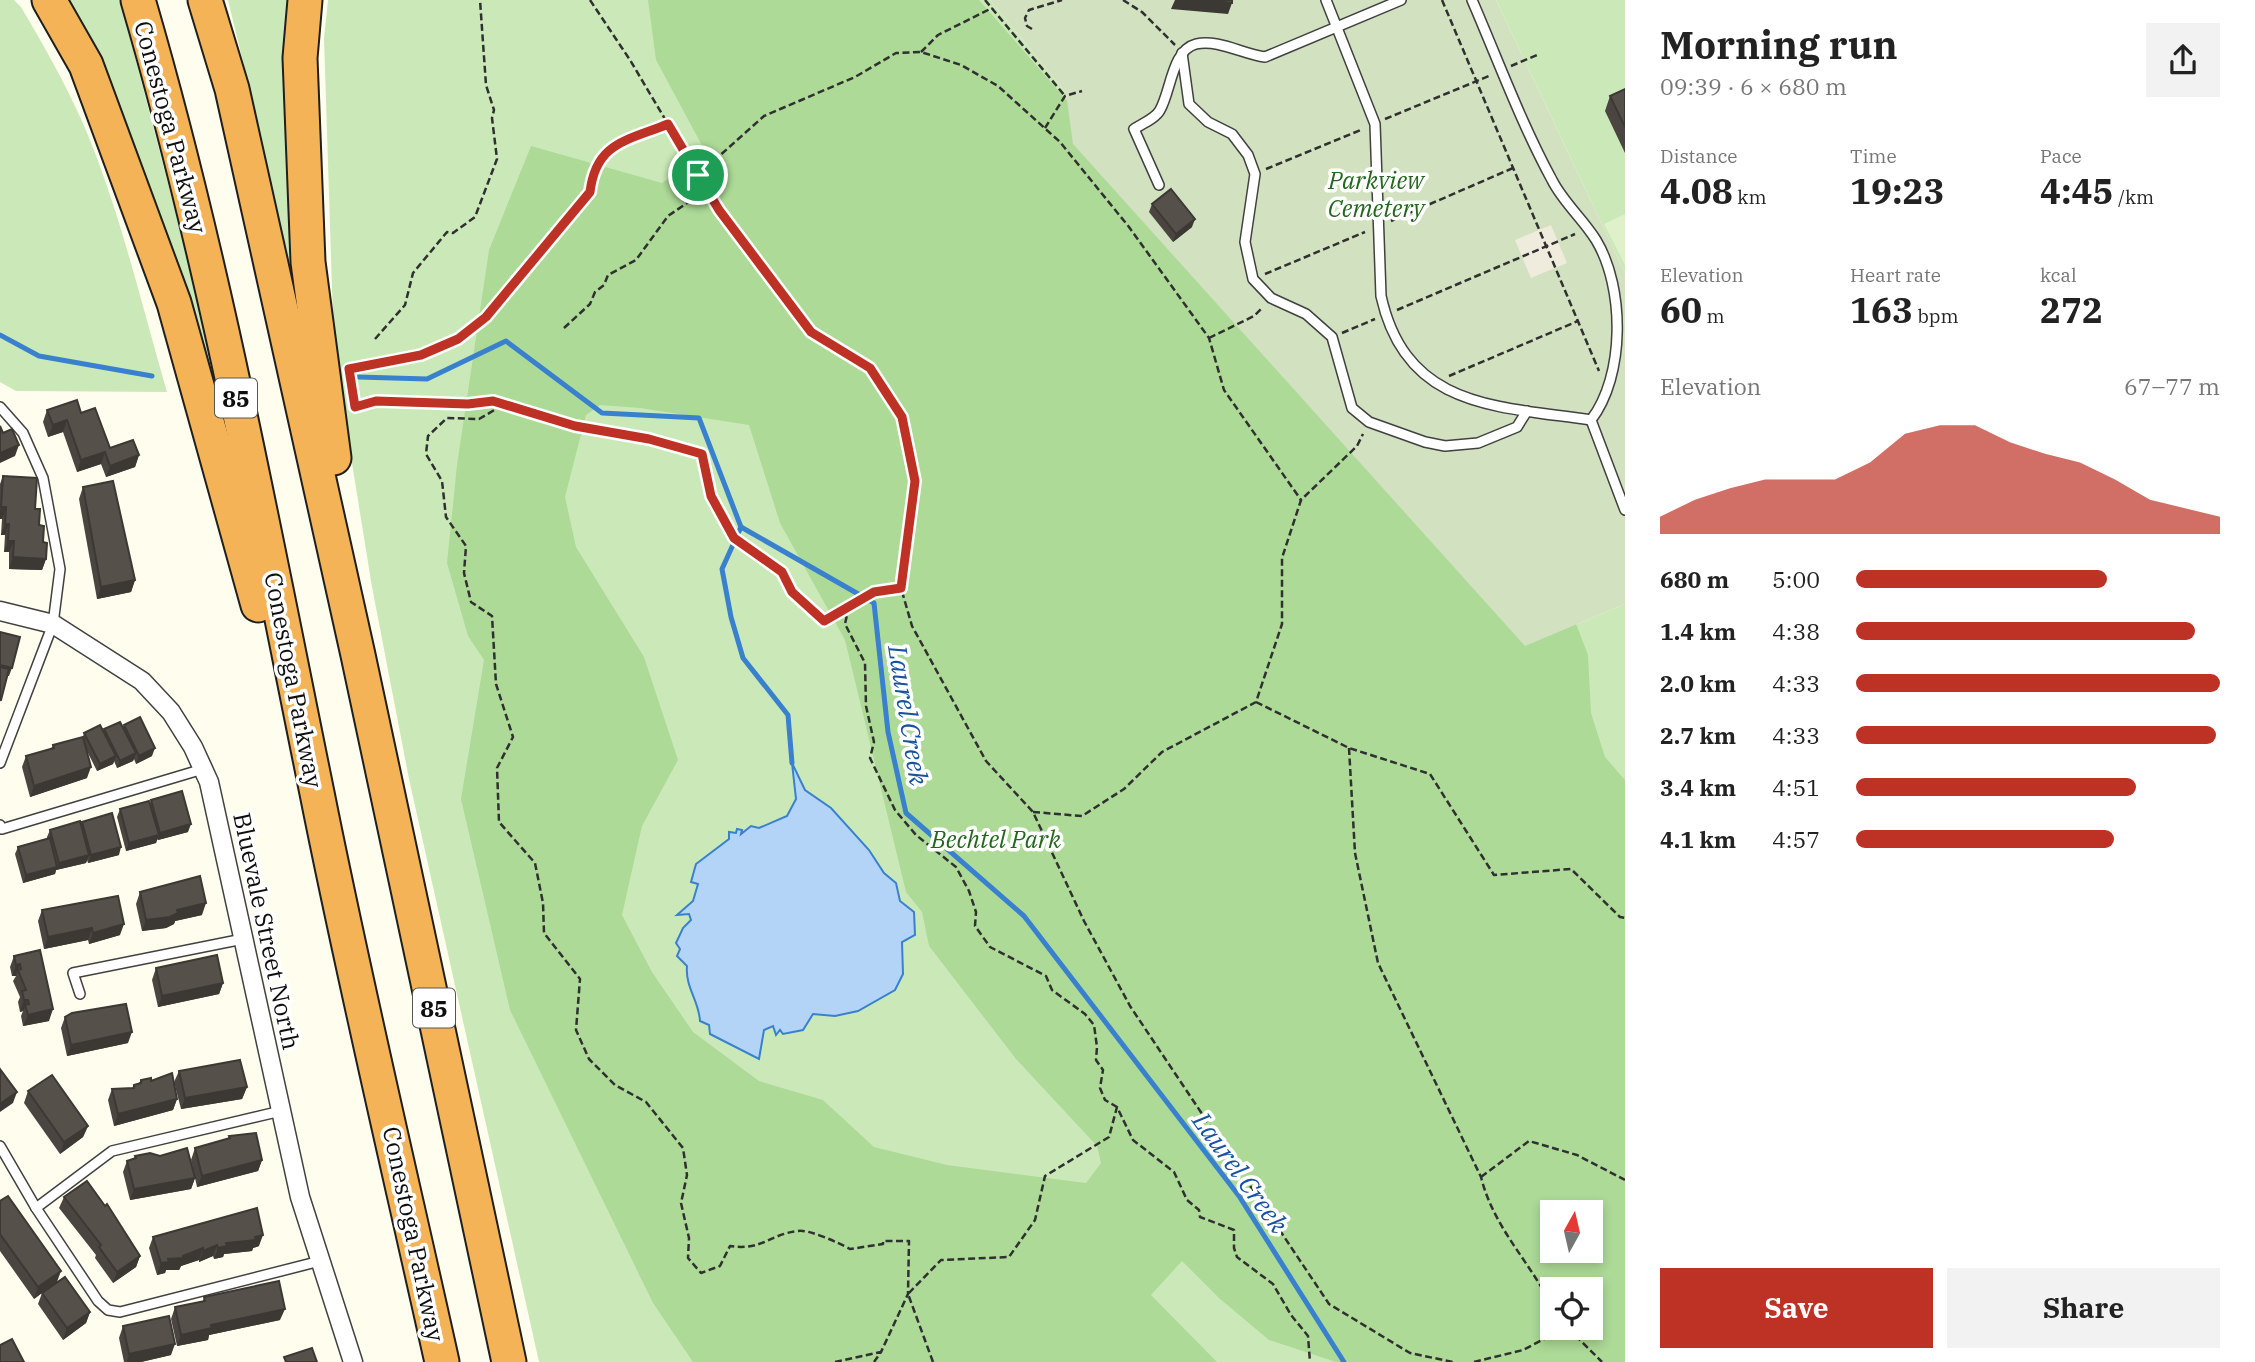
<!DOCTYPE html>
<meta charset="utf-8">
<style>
body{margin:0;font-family:"IBM Plex Serif",serif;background:#f2f2f2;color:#222;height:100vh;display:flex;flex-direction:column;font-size:26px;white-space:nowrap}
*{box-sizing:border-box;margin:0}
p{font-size:23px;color:#767676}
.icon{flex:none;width:38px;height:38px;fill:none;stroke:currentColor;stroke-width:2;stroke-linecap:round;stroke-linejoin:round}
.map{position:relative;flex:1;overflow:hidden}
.sheet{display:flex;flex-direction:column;background:#fff;width:630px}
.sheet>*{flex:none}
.needle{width:46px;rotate:8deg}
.fabs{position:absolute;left:1540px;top:1200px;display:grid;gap:14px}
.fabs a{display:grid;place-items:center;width:63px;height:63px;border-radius:0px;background:#fff;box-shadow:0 4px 10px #0003;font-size:35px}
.pin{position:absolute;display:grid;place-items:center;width:60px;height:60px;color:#fff;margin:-30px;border:4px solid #fff;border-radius:50%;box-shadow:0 2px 7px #0007}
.round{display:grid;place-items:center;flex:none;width:74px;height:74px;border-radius:0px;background:#f2f2f2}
.head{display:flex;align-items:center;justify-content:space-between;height:119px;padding:0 35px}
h1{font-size:38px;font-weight:700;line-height:52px}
.metrics{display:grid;grid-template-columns:repeat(3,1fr);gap:10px;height:119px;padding:7px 35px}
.metrics div{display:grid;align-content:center}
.metrics b{font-size:35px;font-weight:700}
.metrics small{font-size:19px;font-weight:400}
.metrics p{font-size:19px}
.chart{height:196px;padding:14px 35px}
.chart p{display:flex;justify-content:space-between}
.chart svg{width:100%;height:126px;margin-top:7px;fill:#be3125;opacity:.7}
.action{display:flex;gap:14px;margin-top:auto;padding:14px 35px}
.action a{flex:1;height:80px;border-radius:0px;background:#be3125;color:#fff;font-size:28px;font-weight:700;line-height:80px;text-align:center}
.action a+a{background:#f2f2f2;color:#222}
ul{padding:0 35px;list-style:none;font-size:23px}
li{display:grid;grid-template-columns:112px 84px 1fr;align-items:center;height:52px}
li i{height:18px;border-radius:9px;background:#be3125}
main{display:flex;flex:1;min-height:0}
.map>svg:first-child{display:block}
</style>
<main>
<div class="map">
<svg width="1625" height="1362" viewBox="0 0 1625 1362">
<rect width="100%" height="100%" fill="#fffeee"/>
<!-- green -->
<g fill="#cbe9b8" fill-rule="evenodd">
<path d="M0,0H14L21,7C43,44 64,81 82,121C119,206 141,303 167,392L16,391L0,382Z"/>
<path d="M60,0H120L217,370H204Z"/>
<path d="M228,0H295L304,302L293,304L262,140Z"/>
<path d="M328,0H990L1066,93L1074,144L1525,646L1625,604V1362H539L409,779L372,587L334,352L324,38ZM1552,1213H1591V1251H1552ZM1552,1290H1591V1328H1552Z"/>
<path d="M1496,0H1625V273Z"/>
</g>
<!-- forest -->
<path fill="#adda97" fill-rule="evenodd" d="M648,0H979L1404,486L1555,569L1588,655L1591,713L1605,757L1625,780V1362H1336L1269,1340L1219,1298L1182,1261L1151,1295L1217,1362H693L653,1303L510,1010L461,799L484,660L468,636L447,563L457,465L489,250L531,146L662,183L705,151L656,60ZM600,405L640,408L749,425L780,523L845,640L906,892L922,912L929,946L1016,1059L1097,1146L1101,1163L1086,1183L947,1165L874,1147L823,1100L759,1081L693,1032L652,972L622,915L642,826L678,760L644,657L576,547L565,497L586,415ZM1552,1213H1591V1251H1552ZM1552,1290H1591V1328H1552Z"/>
<!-- cemetery -->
<path fill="#d2e1bf" d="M990,0H1496L1625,273V604L1525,646L1073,144L1066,93Z"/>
<!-- pitch -->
<path fill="#def1ca" d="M1625,214V265L1604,224Z"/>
<!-- plaza -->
<path fill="#efecdd" d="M1551,225L1567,263L1531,278L1515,240Z"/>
<!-- water -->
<path fill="#b3d4f6" stroke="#3980ce" stroke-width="2" d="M792,763L805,790L831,808L869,850L884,873L896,883L900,901L914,912L915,935L902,942L903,974L895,990L858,1011L835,1016L813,1014L803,1030L783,1034L780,1030L776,1035L773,1026L764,1030L759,1059L710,1034L709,1025L700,1021C699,1001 685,987 687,966L677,956L680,949L676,943L683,928L691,920L689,914L677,915L693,901L698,884L691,882L696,864L729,839V832L736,833L737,829L742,830L741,834L751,826L759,828L787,816L796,799Z"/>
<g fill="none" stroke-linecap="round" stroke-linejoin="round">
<!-- stream -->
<g stroke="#3980ce" stroke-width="5">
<path d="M0,335L39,356L152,376"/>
<path d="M358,377L427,379L506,341L602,413L699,418L741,527L874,603L888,732L906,813L1024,916L1239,1196L1344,1362"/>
<path d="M741,527L722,569L731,617L743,658L788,715L792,763"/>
</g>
<defs>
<g id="lane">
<path d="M1326,0L1375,124L1381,296C1406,409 1497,406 1591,420"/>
<path d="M1472,0C1498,60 1521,123 1552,180C1563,202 1583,219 1596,240C1625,288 1625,376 1591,420"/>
<path d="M1182,53L1189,104L1208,122L1232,134L1248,155L1255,174L1245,242L1253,279L1271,298L1306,314L1332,337L1352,408L1369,422L1425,442L1445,446L1478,443L1517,427L1527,411"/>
<path d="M1159,185L1134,129C1142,124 1156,118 1160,110C1171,91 1172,50 1196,44C1218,39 1243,54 1265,57L1401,0"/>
<path d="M0,407L23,433L43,478L60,569L53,624L0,763"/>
<path d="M1591,420L1625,510"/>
<path d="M0,825L2,829L203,769"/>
<path d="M80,994L73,973L243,939"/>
<path d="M0,1146L36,1208L98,1301L108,1310L120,1312L320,1261"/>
<path d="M36,1208L112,1151L281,1111"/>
</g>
<path id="street" d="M0,611L53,624L142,681L171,712L193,747L209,782L300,1197L353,1362"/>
<g id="highway">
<path d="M49,0L86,65L174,303L258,605"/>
<path d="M138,0C214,260 263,528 317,793C355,984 400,1173 442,1362"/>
<path d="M205,0L232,89L358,655L509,1362"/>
<path d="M305,0L300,58L308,262L334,458"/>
</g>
</defs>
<!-- lane casing -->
<use href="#lane" stroke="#414141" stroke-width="12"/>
<!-- street casing -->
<use href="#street" stroke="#414141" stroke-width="21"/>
<!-- highway casing -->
<use href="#highway" stroke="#1f1f1f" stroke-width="37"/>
<!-- path -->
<g stroke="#303030" stroke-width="2.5" stroke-dasharray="7 3.5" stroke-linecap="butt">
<path d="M590,0L630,60L719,210L811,332L870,368L902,417L915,481L901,588L912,626L986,761L1033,812L1084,921L1130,1006L1329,1304L1410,1353L1453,1362"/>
<path d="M985,0L1065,96"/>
<path d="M1123,0L1142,12L1175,45"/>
<path d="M1442,0L1599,371"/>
<path d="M1032,29L1027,26L1025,18L1029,10L1062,0"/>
<path d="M921,52L938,35L992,8"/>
<path d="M1511,66L1537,55"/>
<path d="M1385,119L1489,76"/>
<path d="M666,124C626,142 596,142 590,192L486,318L458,339L421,355L349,369L355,407L376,401L468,404L493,401L575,426L649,439L702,454L711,496L734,538L782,572L792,592L824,621L875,592L901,588"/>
<path d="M1045,128L1065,96L1082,91"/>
<path d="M1266,169L1363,129"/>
<path d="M698,175L764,116L855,77L896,53L921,52L961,65L998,86L1060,142L1129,227L1209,338L1224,390L1301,500"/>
<path d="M1391,221L1513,168"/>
<path d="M1265,274L1365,232"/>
<path d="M1397,310L1575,234"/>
<path d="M564,328L590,304L595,292L604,285L608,275L636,260L668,216L706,190"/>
<path d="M1342,333L1375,319"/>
<path d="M1209,338L1254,316L1263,307"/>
<path d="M375,339L405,305L413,273L447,232L453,233L475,217L497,159L492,118L494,110L486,85L480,0"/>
<path d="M1449,376L1578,321"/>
<path d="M503,405L479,419L447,418L428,436L426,454L442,481L446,517L466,546L464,573L471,602L492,616L496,684L513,737L497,768L499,822L535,863L543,903L544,933L580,979L576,1030L589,1059L615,1085L646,1102L683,1148L687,1175L681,1203L689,1238L688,1258L701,1273L720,1266L730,1246C762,1251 770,1234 798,1231C809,1229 839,1243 850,1249L883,1244V1241H909L908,1294L881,1352"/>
<path d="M849,606L845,624L865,663L866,706L874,742L870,758L895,810L916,835L956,867L969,891L976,912L975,926L990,947L1046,976L1052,990L1085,1014L1094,1025L1097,1047L1096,1060L1103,1070L1100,1088L1105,1100L1117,1107L1133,1140L1174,1172L1187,1200L1199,1210L1200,1217L1234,1230V1248L1237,1257L1273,1284L1291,1315L1308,1336L1310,1362"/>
<path d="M1256,702L1349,748L1430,774L1494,875L1571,869L1620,917L1625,918"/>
<path d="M1349,748L1355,853L1378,963L1481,1177C1494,1229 1530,1261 1552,1307"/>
<path d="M1033,812L1082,816L1124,789L1162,752L1256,702L1282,624V558L1301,500L1357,446L1363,434"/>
<path d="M1481,1177L1529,1141L1577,1155L1625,1180"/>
<path d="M1568,1328L1602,1362"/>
<path d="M835,1362L881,1352L874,1362"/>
<path d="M933,1362L908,1294L941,1260L1009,1257L1035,1220L1045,1176L1109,1137L1117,1107"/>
<path d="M1474,1362L1523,1350L1565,1328"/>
</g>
<!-- lane -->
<use href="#lane" stroke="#fff" stroke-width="9"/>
<!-- street -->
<use href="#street" stroke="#fff" stroke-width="18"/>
<!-- highway -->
<use href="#highway" stroke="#f5b357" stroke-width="33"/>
</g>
<!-- wall -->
<g fill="#4a4540">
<path d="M1625,89V153L1605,111L1610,96Z"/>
<path d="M1152,204L1192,227L1173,242L1149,212Z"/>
<path d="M47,410L81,413L110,448L139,455L135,467L106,477L101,464L77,472L63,432L48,437L43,422Z"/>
<path d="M3,476L35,509L46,559L42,570L9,569V552H4L5,535H1L2,519H0V484Z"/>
<path d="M83,487L135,580L131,592L97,599L79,499Z"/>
<path d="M0,632L12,668L9,676H7L0,702Z"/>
<path d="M124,725L152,756L136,764L134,759L133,761L117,768L114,761L113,764L97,771L86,749L87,778L30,797L22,767L26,756L51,749L53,745L83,737L84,733L104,732V729L123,727Z"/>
<path d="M151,800L188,832L158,840L157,839L156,843L126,851L117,817L120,809L150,804Z"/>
<path d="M82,822L119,855L88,863L87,860L86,863L56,870L55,874L23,883L15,854L18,847L47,839V837L50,830L80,825Z"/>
<path d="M140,892L202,915L175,921L174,924L166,928L142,931L136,904Z"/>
<path d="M42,910L120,935L89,944L88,940L44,949L38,921Z"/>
<path d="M40,950L49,1021L23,1026L21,1016L23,1011L20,1012L18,1002L20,997L13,981L16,976H12L10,967L14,956Z"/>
<path d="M156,968L223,983L219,994L158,1007L152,980Z"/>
<path d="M65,1017L128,1043L67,1056L61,1028Z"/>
<path d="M179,1071L247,1087L242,1099L181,1109L174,1082Z"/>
<path d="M141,1080L151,1081L177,1099L173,1110L114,1126L108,1100L112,1089L132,1088L134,1085L139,1083Z"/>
<path d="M28,1091L88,1126L83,1137L60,1154L24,1103Z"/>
<path d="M229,1136L262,1160L258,1171L197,1187L191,1160L195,1148L228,1139Z"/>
<path d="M135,1156L195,1178L191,1189L130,1200L123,1172L127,1161L134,1159Z"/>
<path d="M64,1197L140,1256L136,1267L113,1283L95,1258L96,1255L59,1208Z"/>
<path d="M0,1201L57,1282L90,1312L86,1323L63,1340L38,1304L42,1293L48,1288L34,1299L0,1251Z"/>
<path d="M153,1237L259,1246L253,1248L252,1251L224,1254L223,1257L214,1259L213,1256L199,1262V1260L181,1266L179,1270H166L165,1273L157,1275L149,1248Z"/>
<path d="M204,1297L280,1320L209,1335L208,1340L177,1346L171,1319L175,1307L203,1301Z"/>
<path d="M123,1326L171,1355L141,1362H124L119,1338Z"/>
</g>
<!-- shaded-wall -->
<g fill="#3c3834">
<path d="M1175,0H1204L1232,3L1228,14L1171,9Z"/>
<path d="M1195,219L1192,227L1173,242L1176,234Z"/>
<path d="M67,420L63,432L48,437L53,425Z"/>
<path d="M19,445L15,456L0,463V453Z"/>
<path d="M105,452L101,464L77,472L81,460Z"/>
<path d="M139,455L135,467L106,477L110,466Z"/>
<path d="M1,507H6L2,519H0V511Z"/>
<path d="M5,524H9L5,535H1Z"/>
<path d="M8,541H14L9,552H4Z"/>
<path d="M13,557L46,559L42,570L9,569Z"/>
<path d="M135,580L131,592L97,599L101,587Z"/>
<path d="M155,748L152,756L136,764L139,756Z"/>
<path d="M136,753L133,761L117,768L120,761Z"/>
<path d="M116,756L113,764L97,771L100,764Z"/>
<path d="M91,767L87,778L30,797L34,786Z"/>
<path d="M191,824L188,832L158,840L160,833Z"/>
<path d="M159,835L156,843L126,851L129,843Z"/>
<path d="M121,847L119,855L88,863L91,855Z"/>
<path d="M89,855L86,863L56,870L55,874L23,883L26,875L57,867L59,863Z"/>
<path d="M206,903L202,915L175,921L174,924L166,928L142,931L146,920L177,910Z"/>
<path d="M124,924L120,935L89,944L93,933Z"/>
<path d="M92,928L88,940L44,949L48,937Z"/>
<path d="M20,964L16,976H12L16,965Z"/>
<path d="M223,983L219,994L158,1007L162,996Z"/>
<path d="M24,1000H28L23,1011L20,1012Z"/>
<path d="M53,1009L49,1021L23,1026L28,1015Z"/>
<path d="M132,1032L128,1043L67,1056L71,1045Z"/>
<path d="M247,1087L242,1099L181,1109L185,1098Z"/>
<path d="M17,1092L13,1103L0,1112V1104Z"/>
<path d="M177,1099L173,1110L114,1126L118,1114Z"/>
<path d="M88,1126L83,1137L60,1154L64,1142Z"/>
<path d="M262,1160L258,1171L197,1187L202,1176Z"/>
<path d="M195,1178L191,1189L130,1200L134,1189Z"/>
<path d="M263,1235L259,1246L253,1248L252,1251L224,1254L223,1257L214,1259L218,1248L226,1243Z"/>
<path d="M217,1245L213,1256L199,1262L203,1251Z"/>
<path d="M203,1248L199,1260L181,1266L179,1270H166L165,1273L157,1275L161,1263L168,1259L183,1256Z"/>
<path d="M140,1256L136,1267L113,1283L117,1272Z"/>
<path d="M61,1271L57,1282L34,1299L38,1287Z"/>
<path d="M285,1309L280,1320L209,1335L208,1340L177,1346L181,1335L211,1325Z"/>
<path d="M90,1312L86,1323L63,1340L67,1328Z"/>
<path d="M175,1344L171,1355L141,1362H127L129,1354Z"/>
</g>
<!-- building -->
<g fill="#56504a" stroke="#3c3834" stroke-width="2">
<path d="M1204,0H1232V3Z"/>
<path d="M1625,89V127L1610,96Z"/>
<path d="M1171,189L1195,219L1176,234L1152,204Z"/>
<path d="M77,400L81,413L95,408L110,448L133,440L139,455L110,466L105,452L81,460L67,420L53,425L47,410Z"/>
<path d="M0,426L3,433L12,429L19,445L0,453Z"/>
<path d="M3,476L37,478L35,509H40L39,525L44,526L43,542L47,543L46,559L13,557L14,541H8L9,524H5L6,507H1Z"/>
<path d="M113,481L135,580L101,587L83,487Z"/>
<path d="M0,632L20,637L12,668L0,665Z"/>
<path d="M0,667L9,669L1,700H0Z"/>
<path d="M140,717L155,748L139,756L124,725Z"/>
<path d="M120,722L136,753L120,761L104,729Z"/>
<path d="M100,725L116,756L100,764L84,733Z"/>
<path d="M83,737L91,767L34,786L26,756L54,748L53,745Z"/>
<path d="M182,791L191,824L160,833L151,800Z"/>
<path d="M149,801L159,835L129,843L120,809Z"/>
<path d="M112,813L121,847L91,855L82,822Z"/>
<path d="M80,821L89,855L59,863L50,830Z"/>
<path d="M50,838L57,867L26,875L18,847Z"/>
<path d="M200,876L206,903L177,910L178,913L170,917L146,920L140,892Z"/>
<path d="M118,896L124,924L93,933L92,928L48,937L42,910Z"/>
<path d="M40,950L53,1009L28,1015L25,1005L29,1004L28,1000H24L22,991L26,990L18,970L21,969L20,964L16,965L14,956Z"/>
<path d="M217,955L223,983L162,996L156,968Z"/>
<path d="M126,1004L132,1032L71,1045L65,1017L72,1013Z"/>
<path d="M240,1060L247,1087L185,1098L179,1071Z"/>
<path d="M0,1069L17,1092L0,1104Z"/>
<path d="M172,1073L177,1099L118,1114L112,1089L134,1088V1085L141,1083V1080L151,1078V1081Z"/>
<path d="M52,1075L88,1126L64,1142L28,1091Z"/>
<path d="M256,1133L262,1160L202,1176L195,1148L230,1138L229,1136Z"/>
<path d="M187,1148L195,1178L134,1189L127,1161L136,1158L135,1156L150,1153L160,1156Z"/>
<path d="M87,1181L105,1206L107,1204L140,1256L117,1272L99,1247L101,1245L64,1197Z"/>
<path d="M8,1196L61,1271L38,1287L0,1234V1201Z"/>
<path d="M257,1208L263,1235L255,1237L256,1240L226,1243L227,1246L218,1248L217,1245L203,1251V1248L183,1256V1258L168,1259L169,1262L161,1263L153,1237Z"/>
<path d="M65,1277L90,1312L67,1328L42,1293Z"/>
<path d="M279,1281L285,1309L211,1325L212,1328L181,1335L175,1307L205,1301L204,1297Z"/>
<path d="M169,1316L175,1344L129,1354L123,1326Z"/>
<path d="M12,1339L24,1362H0V1345Z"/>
<path d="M312,1348L317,1362H286L284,1357Z"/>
</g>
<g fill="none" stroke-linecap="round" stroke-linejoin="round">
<defs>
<path id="route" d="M668,124L719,210L811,332L870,368L902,417L915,481L901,588L874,592L824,621L792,592L782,572L734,538L711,496L702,454L649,439L575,426L493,401L468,404L376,401L355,407L349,369L421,355L458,339L486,317L590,192C596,142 627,141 668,124Z"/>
</defs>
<!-- route casing -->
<use href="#route" stroke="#fff" stroke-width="14"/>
<!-- route -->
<use href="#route" stroke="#be3125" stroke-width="9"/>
</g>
<g text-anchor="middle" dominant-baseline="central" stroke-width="7" stroke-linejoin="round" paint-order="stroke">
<!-- shield labels -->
<g fill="#fff" stroke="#565656" stroke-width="2">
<rect x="215" y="378.5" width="42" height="39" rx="5"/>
<rect x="413" y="988.5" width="42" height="39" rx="5"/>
</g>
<g font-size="23" font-weight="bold" fill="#0e0e0e">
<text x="236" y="398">85</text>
<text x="434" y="1008">85</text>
</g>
<!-- street labels -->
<g font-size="24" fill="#0e0e0e" stroke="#fff">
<text transform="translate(171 127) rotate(75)">Conestoga Parkway</text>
<text transform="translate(294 680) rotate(79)">Conestoga Parkway</text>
<text transform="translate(267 931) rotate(78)">Bluevale Street North</text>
<text transform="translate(414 1234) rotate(78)">Conestoga Parkway</text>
</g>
<!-- park labels -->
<g font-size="24" font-style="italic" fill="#23661d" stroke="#fff">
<text x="1376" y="180">Parkview<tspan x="1376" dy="28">Cemetery</tspan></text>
<text x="996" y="839">Bechtel Park</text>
</g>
<!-- water labels -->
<g font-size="26" font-style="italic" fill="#1652a0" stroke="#fff">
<text transform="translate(909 715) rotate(81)">Laurel Creek</text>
<text transform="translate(1241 1172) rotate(54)">Laurel Creek</text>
</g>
</g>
</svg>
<div class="fabs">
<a><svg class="needle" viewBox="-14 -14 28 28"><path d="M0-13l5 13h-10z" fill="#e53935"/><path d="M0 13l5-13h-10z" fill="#767676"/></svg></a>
<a><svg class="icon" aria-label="locate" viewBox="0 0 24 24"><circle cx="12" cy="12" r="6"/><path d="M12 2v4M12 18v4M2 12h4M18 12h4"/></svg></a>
</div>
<div class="pin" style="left:698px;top:175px;background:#1e9e55"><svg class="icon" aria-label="arrive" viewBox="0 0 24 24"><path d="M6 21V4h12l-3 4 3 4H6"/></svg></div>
</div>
<section class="sheet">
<div class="head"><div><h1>Morning run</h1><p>09:39 · 6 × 680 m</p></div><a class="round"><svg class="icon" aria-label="share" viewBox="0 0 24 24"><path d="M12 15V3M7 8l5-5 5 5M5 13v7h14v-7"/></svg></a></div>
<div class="metrics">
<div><p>Distance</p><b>4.08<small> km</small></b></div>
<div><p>Time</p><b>19:23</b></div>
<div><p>Pace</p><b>4:45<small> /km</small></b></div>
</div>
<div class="metrics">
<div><p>Elevation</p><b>60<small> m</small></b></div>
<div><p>Heart rate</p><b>163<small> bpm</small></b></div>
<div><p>kcal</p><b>272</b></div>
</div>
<div class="chart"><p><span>Elevation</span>67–77 m</p>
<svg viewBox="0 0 160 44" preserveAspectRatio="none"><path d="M0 44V38L10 32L20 28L30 25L40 25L50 25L60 19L70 9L80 6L90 6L100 12L110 16L120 19L130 25L140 32L150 35L160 38V44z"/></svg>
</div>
<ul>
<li><b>680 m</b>5:00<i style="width:69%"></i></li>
<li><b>1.4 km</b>4:38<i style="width:93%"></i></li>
<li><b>2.0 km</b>4:33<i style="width:100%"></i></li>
<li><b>2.7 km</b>4:33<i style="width:99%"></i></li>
<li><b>3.4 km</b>4:51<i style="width:77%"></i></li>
<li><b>4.1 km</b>4:57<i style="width:71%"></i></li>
</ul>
<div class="action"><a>Save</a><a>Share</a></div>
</section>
</main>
